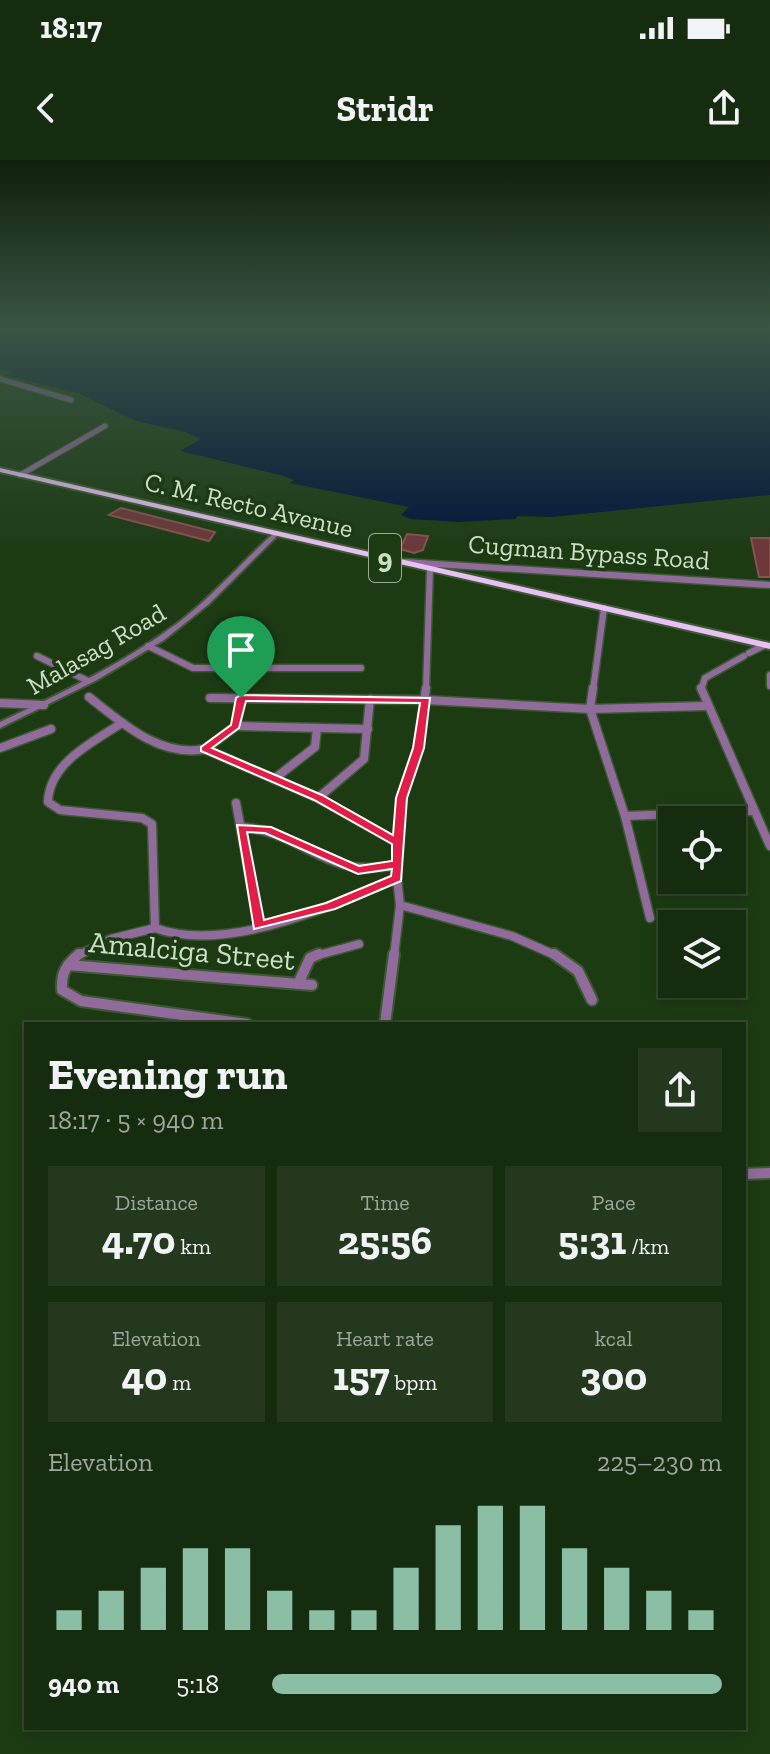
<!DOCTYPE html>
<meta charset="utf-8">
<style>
body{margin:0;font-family:"Zilla Slab",serif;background:#23381c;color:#f1f3f6;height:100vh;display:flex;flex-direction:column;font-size:30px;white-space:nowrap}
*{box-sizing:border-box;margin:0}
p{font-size:26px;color:#9ea79e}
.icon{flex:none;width:44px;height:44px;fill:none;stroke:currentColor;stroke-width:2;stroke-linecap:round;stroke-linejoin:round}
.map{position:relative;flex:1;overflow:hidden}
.details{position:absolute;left:24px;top:862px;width:722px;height:708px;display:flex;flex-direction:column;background:#162c0e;border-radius:0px;box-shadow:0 4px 12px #0003,0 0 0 2px #35482e}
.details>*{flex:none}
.fabs{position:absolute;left:658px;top:646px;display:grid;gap:16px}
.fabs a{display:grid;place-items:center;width:88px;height:88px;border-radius:0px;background:#162c0e;box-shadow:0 4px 12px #0003,0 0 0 2px #35482e;font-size:40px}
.pin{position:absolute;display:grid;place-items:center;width:68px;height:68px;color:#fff;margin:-82px -34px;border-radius:50% 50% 50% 0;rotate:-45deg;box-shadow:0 0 8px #0007}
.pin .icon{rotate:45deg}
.round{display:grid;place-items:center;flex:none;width:84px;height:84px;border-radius:0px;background:#23381c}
.overview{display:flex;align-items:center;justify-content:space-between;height:136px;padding:0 24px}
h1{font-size:44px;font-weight:700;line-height:60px}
.stats{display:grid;grid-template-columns:repeat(3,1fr);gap:12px;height:136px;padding:8px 24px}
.stats div{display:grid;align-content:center;border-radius:0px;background:#23381c;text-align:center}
.stats b{font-size:40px;font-weight:700}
.stats small{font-size:22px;font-weight:400}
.stats p{font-size:22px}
.chart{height:224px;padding:16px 24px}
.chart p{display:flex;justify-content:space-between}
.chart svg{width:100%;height:144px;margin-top:8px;stroke:#8abfa5;stroke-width:6}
ul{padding:0 24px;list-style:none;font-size:26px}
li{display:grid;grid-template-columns:128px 96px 1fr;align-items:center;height:60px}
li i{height:20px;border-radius:10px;background:#8abfa5}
.status{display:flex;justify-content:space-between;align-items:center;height:56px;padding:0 40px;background:#162c0e;direction:ltr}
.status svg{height:22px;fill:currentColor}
header{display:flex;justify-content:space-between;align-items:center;height:104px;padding:0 24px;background:#162c0e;font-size:36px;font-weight:700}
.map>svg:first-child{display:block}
</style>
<div class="status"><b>18:17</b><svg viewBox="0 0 49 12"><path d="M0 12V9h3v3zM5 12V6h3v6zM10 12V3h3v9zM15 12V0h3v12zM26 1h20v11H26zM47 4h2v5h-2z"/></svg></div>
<header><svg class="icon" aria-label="back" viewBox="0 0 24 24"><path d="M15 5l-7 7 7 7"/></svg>Stridr<svg class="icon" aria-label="share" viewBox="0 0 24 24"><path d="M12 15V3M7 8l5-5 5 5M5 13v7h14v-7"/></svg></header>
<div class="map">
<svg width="770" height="1594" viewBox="0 0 770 1594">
<rect width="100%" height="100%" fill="#1d3b13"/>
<!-- water -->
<path fill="#01163b" d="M0,169H770V335L552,357L517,356L516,359L458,362L411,359L401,355L409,347L290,323L294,320L284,316L180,291L201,279L185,272L136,261L78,233L4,215L11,212L0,209Z"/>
<!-- building -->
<g fill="#6d383a" stroke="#895152" stroke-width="2">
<path d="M121,348L215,372L209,381L109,355Z"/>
<path d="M407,374L428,376L423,390L414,393L400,389Z"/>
<path d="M751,378H770V417H759Z"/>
</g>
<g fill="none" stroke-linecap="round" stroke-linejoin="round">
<defs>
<g id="minor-far3">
<path d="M0,219L71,240"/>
<path d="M20,315L105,266"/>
</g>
<g id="minor-far2">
<path d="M404,402L770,425"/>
<path d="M148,486L193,508H361"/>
<path d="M749,493L765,485"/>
<path d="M37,496L88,521"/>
<path d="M770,515V526"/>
<path d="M426,530L430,408"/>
<path d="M593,530L604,448"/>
<path d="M701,530L705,518L744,496"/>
</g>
<g id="minor-far1">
<path d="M593,528L590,549L625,656L650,758"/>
<path d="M701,528L770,686"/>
<path d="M89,537C122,563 160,598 205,589L318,638L398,683"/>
<path d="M210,538L426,540L590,549L706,546"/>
<path d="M0,543L44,545"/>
<path d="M122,563C93,582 49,603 48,642L60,650L142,658L152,664L155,768"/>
<path d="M236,566L368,569"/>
<path d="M0,588L51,569"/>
<path d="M205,589L236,566L241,538"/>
<path d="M274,619L315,587L317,568"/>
<path d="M318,638L364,599L370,539"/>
<path d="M236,643L259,766"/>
<path d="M625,656L754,651"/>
<path d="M241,667C288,670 312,699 354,707C369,709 383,707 398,705"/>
<path d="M400,745L512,776L557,796"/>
<path d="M155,768C226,794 331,746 397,718"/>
<path d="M77,796L111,779L155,768"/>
<path d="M315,796L359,784"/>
<path d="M394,796L400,745L397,718L401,638L418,588L426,528"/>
</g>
<g id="minor">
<path d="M79,794C66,805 61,813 62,830L81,841L247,864"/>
<path d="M554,794L578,811L592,840"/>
<path d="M68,805L312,825"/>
<path d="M298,824L310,798L319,794"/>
<path d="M385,864L394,794"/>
<path d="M744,1014L770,1013"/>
</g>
<path id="tertiary" d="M274,373L279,374L209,444L164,480L97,520L0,568V562C62,533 124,503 179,462C213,436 242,402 274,373Z"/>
<path id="trunk" d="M0,308L770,483V489L0,312Z"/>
</defs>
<!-- minor-far3 casing -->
<use href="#minor-far3" stroke="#3c5933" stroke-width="7"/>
<!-- minor-far2 casing -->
<use href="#minor-far2" stroke="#3c5933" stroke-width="9"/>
<!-- minor-far1 casing -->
<use href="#minor-far1" stroke="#3c5933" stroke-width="11"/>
<!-- minor casing -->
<use href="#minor" stroke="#3c5933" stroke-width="14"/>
<!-- tertiary casing -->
<use href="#tertiary" stroke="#3c5933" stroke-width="4"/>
<!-- trunk casing -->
<use href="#trunk" stroke="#3c5933" stroke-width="4"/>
<!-- minor-far3 -->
<use href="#minor-far3" stroke="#916b9b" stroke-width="5"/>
<!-- minor-far2 -->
<use href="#minor-far2" stroke="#916b9b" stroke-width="6"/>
<!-- minor-far1 -->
<use href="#minor-far1" stroke="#916b9b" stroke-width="8"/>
<!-- minor -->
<use href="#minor" stroke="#916b9b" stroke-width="10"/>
<!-- tertiary -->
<use href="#tertiary" fill="#916b9b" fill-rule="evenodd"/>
<!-- trunk -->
<use href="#trunk" fill="#e9c0f4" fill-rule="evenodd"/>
</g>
<!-- sky -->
<linearGradient id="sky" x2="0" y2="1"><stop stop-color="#10200a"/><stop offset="0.43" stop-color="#3a5544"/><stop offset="1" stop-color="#3a5544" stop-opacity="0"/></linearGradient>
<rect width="770" height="392" fill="url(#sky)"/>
<!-- route -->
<path fill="#e11d48" stroke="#fff" stroke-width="2" fill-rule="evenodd" d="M241,535L430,538L424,588L407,638L401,721L335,749L254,769L237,665L271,667L359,706L392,701V684L314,640L201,591V587L231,565L236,538ZM246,541L420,543L413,588L396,638L393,675L322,635L212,588L239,568ZM247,672L265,673L358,714L392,709L391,716L326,743L264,760Z"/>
<g text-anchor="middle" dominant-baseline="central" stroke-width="7" stroke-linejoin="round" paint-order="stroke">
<!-- far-street labels -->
<g font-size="26" fill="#ccdfc7" stroke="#1d3b13">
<text transform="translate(249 345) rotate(13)">C. M. Recto Avenue</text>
<text transform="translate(589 392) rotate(4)">Cugman Bypass Road</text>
<text transform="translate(96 489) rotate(-30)">Malasag Road</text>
</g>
<!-- shield labels -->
<rect fill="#1d3b13" stroke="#98ae91" stroke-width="2" x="369" y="374" width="32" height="48" rx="6"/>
<g font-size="28" font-weight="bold" fill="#ccdfc7">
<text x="385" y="398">9</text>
</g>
<!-- street labels -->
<g font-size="30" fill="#ccdfc7" stroke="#1d3b13">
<text transform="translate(192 791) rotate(5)">Amalciga Street</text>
</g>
</g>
</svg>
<div class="fabs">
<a><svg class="icon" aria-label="locate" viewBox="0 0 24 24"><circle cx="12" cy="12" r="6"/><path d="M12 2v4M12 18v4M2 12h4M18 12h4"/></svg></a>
<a><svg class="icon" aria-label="layers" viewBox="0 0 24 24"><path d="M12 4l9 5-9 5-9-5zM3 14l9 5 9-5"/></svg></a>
</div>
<div class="pin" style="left:241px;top:538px;background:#1e9e55"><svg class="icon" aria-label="arrive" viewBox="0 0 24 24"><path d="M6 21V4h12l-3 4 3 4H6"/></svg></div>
<section class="details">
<div class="overview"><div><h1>Evening run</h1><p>18:17 · 5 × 940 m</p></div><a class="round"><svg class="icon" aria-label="share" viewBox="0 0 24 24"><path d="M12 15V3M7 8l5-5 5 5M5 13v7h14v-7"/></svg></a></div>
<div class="stats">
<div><p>Distance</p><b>4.70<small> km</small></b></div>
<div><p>Time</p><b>25:56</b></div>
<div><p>Pace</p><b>5:31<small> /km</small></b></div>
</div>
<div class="stats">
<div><p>Elevation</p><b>40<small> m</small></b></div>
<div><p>Heart rate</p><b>157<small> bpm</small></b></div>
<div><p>kcal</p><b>300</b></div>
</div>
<div class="chart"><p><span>Elevation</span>225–230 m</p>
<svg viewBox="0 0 160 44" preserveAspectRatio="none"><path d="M5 44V38M15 44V32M25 44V25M35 44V19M45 44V19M55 44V32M65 44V38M75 44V38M85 44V25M95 44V12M105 44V6M115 44V6M125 44V19M135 44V25M145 44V32M155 44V38"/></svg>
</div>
<ul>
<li><b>940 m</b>5:18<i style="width:100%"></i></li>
</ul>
</section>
</div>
